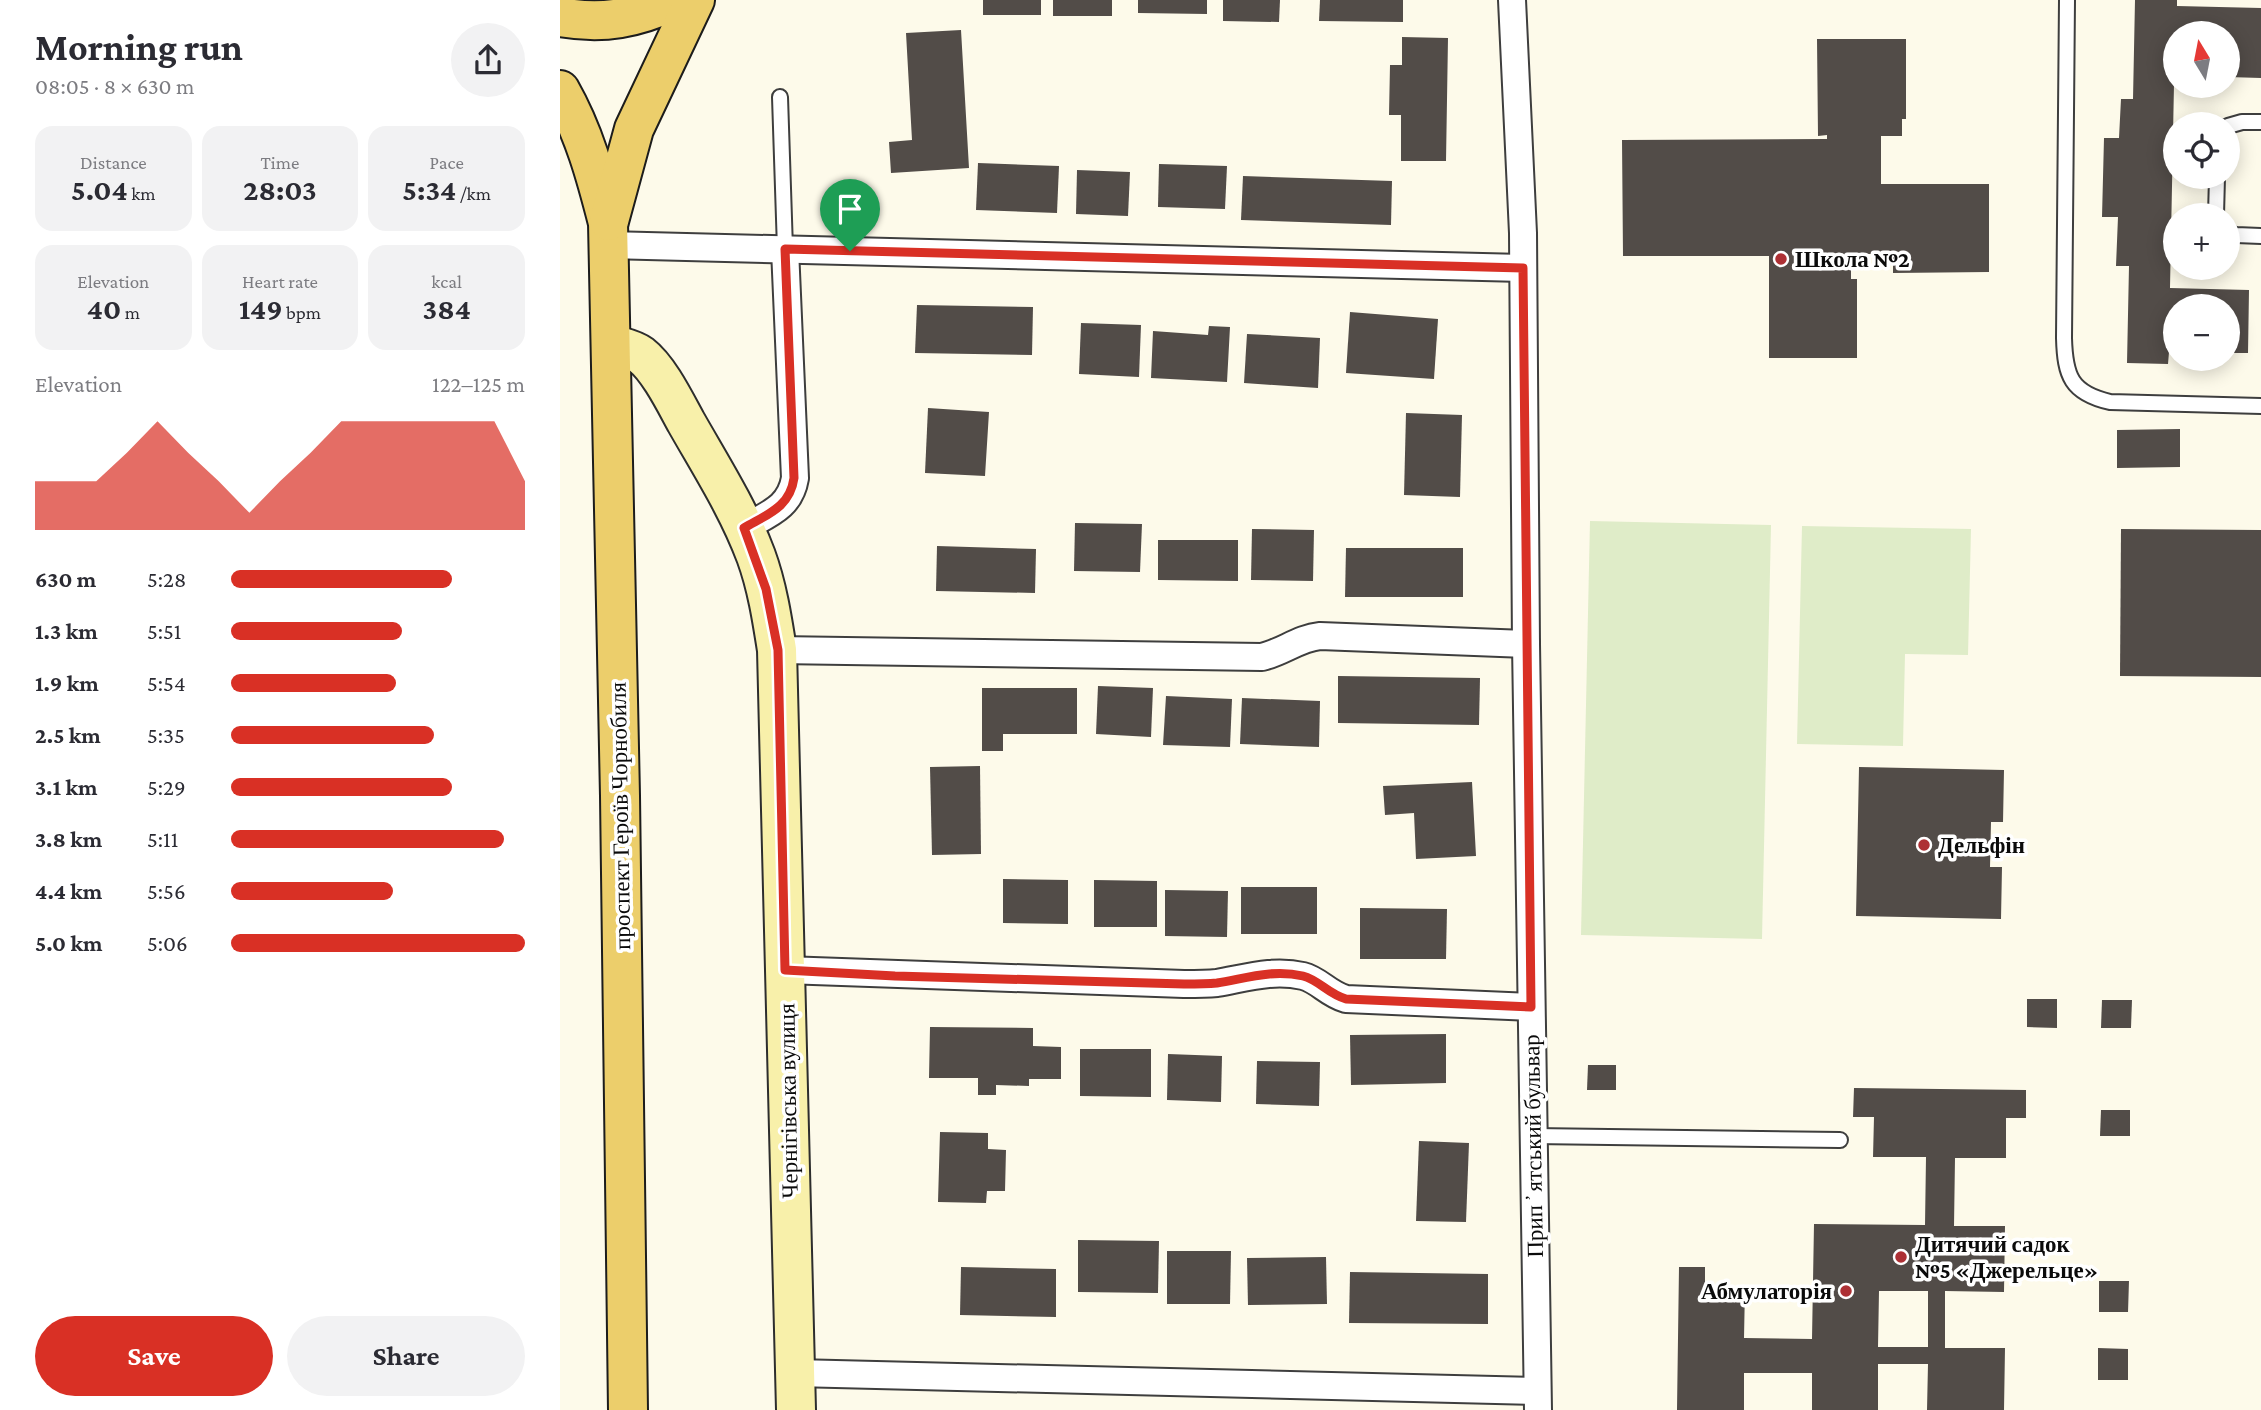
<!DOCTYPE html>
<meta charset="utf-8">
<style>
body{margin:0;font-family:"Crimson Pro",serif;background:#f2f2f3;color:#2b2b33;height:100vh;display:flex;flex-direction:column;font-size:26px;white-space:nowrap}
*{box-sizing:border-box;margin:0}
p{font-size:23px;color:#7c7c81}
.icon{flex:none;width:38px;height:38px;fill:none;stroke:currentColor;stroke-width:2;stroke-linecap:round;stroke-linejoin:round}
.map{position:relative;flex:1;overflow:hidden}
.drawer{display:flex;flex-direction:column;background:#fff;width:560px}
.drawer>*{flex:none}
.needle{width:46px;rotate:350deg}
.fabs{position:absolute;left:1603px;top:21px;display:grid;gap:14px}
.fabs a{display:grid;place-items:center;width:77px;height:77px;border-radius:50%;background:#fff;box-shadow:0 4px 18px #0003;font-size:35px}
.pin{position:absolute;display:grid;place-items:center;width:60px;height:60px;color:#fff;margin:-72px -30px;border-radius:50% 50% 50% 0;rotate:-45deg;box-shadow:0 0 7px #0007}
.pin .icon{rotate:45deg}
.round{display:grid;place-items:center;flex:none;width:74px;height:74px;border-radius:37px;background:#f2f2f3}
.overview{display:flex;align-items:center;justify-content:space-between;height:119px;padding:0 35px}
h1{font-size:38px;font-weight:700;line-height:52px}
.metrics{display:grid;grid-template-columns:repeat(3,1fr);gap:10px;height:119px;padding:7px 35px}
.metrics div{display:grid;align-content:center;border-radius:18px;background:#f2f2f3;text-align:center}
.metrics b{font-size:30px;font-weight:700}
.metrics small{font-size:19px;font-weight:400}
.metrics p{font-size:19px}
.chart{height:196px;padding:14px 35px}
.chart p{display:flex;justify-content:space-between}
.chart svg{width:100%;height:126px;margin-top:7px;fill:#d93025;opacity:.7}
.cta{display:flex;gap:14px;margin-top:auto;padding:14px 35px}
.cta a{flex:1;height:80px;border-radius:42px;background:#d93025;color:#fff;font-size:28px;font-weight:700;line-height:80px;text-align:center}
.cta a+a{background:#f2f2f3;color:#2b2b33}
ul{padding:0 35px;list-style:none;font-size:23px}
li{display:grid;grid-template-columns:112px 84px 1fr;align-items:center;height:52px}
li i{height:18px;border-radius:9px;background:#d93025}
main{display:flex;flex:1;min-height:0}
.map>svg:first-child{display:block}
</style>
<main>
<section class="drawer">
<div class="overview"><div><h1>Morning run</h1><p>08:05 · 8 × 630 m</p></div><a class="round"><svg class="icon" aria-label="share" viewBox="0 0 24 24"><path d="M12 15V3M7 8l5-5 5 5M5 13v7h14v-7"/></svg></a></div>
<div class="metrics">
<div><p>Distance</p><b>5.04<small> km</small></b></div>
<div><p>Time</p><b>28:03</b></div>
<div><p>Pace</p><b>5:34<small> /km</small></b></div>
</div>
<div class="metrics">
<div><p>Elevation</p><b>40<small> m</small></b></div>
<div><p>Heart rate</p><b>149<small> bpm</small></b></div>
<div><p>kcal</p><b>384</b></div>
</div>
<div class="chart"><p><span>Elevation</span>122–125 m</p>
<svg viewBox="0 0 160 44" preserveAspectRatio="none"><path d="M0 44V27L10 27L20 27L30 17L40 6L50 17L60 27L70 38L80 27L90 17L100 6L110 6L120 6L130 6L140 6L150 6L160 27V44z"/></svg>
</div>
<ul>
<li><b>630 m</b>5:28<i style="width:75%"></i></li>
<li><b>1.3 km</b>5:51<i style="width:58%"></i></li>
<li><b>1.9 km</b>5:54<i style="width:56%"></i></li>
<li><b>2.5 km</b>5:35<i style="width:69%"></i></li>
<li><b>3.1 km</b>5:29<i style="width:75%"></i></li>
<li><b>3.8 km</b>5:11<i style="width:93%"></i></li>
<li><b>4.4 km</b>5:56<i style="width:55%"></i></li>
<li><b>5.0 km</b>5:06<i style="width:100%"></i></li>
</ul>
<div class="cta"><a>Save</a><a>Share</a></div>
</section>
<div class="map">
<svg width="1701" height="1410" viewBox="0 0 1701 1410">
<rect width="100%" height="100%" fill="#fdfaea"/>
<!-- pitch -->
<g fill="#dfecc8">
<path d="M1030,521L1211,525L1202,939L1021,935Z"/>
<path d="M1242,526L1411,529L1408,655L1345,654L1343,746L1237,744Z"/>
</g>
<!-- building -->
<g fill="#524c48" fill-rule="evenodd">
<rect x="423" y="0" width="58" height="15"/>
<rect x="493" y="0" width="59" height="16"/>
<path d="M578,0H647V14L578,13Z"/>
<path d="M663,0H720L719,22L663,21Z"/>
<path d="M760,0H843V22L759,21Z"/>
<path d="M1575,0H1617V6L1701,8V78L1668,77V33H1615L1610,288L1689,290L1688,353H1668V306H1615V352H1609L1608,364L1567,363L1569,266H1556L1558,217H1542L1544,138H1559L1561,99H1573Z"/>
<path d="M401,30L409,168L331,173L329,142L352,140L346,33Z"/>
<path d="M842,37L888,38L886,161H841V115H829L830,65H842Z"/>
<path d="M1257,39H1346V119H1342V136H1321V184H1429V272L1333,273V254H1298V259H1291V279H1297V358H1209V256H1063L1062,140L1267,139V135L1258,136Z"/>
<path d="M418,163L499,166L497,213L416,210Z"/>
<path d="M599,164L667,166L665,209L598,207Z"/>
<path d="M517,170L570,172L568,216L516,214Z"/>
<path d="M683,176L832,181L831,225L681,220Z"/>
<path d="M357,305L473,307L472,355L355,353Z"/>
<path d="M790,312L878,319L874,379L786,373Z"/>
<path d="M521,323L581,325L579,377L519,374Z"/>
<path d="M649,326L670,327L667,382L591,378L593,331L648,335Z"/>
<path d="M687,334L760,338L758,388L684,383Z"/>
<path d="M368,408L429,412L425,476L365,473Z"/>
<path d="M846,413L902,415L900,497L844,495Z"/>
<path d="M1620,429V467L1557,468V430Z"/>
<path d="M515,523L582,524L580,572L514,571Z"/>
<path d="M692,529L754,530L753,581L691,580Z"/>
<path d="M1561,529L1701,530V677L1560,676Z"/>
<path d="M598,540H678V581L598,580Z"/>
<path d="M377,546L476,549L475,593L376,591Z"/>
<path d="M786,548H903V597H785Z"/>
<path d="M778,676L920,678L919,725L778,723Z"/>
<path d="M538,686L593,688L591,737L536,734Z"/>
<path d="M422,688H517V734H443V751H422Z"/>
<path d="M606,696L672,699L670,747L603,745Z"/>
<path d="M682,698L760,701L759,747L680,744Z"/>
<path d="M420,766L421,854L372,855L370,767Z"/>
<path d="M1299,767L1444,770L1443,822H1431L1430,867H1442L1441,919L1296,916Z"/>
<path d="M912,782L916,856L856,859L854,813L825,815L823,786Z"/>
<path d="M443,879L508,880V924L443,923Z"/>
<path d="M534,880L597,881V927H534Z"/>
<rect x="681" y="887" width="76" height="47"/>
<path d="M605,890L668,891L667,937L605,936Z"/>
<path d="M800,908L887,909L886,959H800Z"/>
<path d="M1467,999H1497V1028L1467,1027Z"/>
<path d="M1542,1000H1572L1571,1028H1541Z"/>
<path d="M370,1027L473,1028V1046L501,1047V1079H469V1086L436,1085V1095H418V1078H369Z"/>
<path d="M886,1034V1083L791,1085L790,1035Z"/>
<path d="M520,1049H591V1097L520,1096Z"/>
<path d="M608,1054L662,1056L661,1102L607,1100Z"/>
<path d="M697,1061L760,1062L759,1106L696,1104Z"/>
<path d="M1028,1065H1056V1090H1027Z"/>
<path d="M1294,1088L1466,1090V1118H1446V1158H1395L1394,1226H1445L1444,1292L1385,1291V1348H1445L1444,1410H1367L1368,1364H1318V1410H1252V1373H1184V1410H1117L1119,1267H1145V1286L1185,1287L1184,1338L1252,1339L1254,1224L1365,1225L1366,1157H1313L1314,1117H1293ZM1319,1291H1368V1347H1318Z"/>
<path d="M1541,1110H1570V1136H1540Z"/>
<path d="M380,1132L428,1133V1149L446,1150L445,1191H427L426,1203L378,1202Z"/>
<path d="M859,1141L909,1143L906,1222L856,1221Z"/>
<path d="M518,1240L599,1241L598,1293L518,1292Z"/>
<path d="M607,1251H671L670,1304H607Z"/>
<path d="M766,1257L767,1304L688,1305L687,1258Z"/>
<path d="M401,1267L496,1269V1317L400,1315Z"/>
<path d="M790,1272L928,1274V1324L789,1323Z"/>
<path d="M1539,1281H1569L1568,1312H1539Z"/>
<path d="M1538,1348L1568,1349V1380H1538Z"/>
</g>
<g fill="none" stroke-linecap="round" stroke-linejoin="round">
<defs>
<g id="lane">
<path d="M1507,0L1504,338C1505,376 1511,393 1550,402L1701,406"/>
<path d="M220,97L225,249"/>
<path d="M1668,126L1682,122H1701"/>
<path d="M1656,215L1657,177"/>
<path d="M1668,233L1676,235L1701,236"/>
<path d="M973,1136L1280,1140"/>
</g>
<g id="street">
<path d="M952,0L963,233L966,644L978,1410"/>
<path d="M48,245L963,268"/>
<path d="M184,528C208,514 230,508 235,478L225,249"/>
<path d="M217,650L702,657C723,652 739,638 760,636L966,644"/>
<path d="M225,970L624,984C635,984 646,984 657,983C686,978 713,969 743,976C759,980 768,994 786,999L971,1007"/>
<path d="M235,1373L977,1391"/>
</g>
<path id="secondary" d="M51,344C61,347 73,349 81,355C99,369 115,402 126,422C151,466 178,508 196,556C207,586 212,618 217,650L236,1410"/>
<g id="primary">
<path d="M0,17C44,25 76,18 116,0"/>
<path d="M0,90C24,132 36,176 48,223L60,796L68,1410"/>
<path d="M49,221L74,129L135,0"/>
</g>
</defs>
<!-- lane casing -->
<use href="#lane" stroke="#3e3e3e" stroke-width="18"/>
<!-- street casing -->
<use href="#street" stroke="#3e3e3e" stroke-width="30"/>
<!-- secondary casing -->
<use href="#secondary" stroke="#2d2d2d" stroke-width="42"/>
<!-- primary casing -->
<use href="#primary" stroke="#1c1c1c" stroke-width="42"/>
<!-- lane -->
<use href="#lane" stroke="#fff" stroke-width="14"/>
<!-- street -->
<use href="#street" stroke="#fff" stroke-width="26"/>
<!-- secondary -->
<use href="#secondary" stroke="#f8f0aa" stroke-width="38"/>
<!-- primary -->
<use href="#primary" stroke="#ecce6b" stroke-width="38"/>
</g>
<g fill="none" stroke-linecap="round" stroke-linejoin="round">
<defs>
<path id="route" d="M225,249L963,268L971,1007L786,999C768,994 759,980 743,976C713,969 687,978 657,983C646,984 635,984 624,984L335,976L225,970L218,650L206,589L184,528C208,514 230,507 234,478Z"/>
</defs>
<!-- route casing -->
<use href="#route" stroke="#fff" stroke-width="14"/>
<!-- route -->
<use href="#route" stroke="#d93025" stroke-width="9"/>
</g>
<!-- markers -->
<g fill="#ad3034" stroke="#fff" stroke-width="2.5">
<circle cx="1221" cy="259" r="7"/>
<circle cx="1364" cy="845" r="7"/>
<circle cx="1341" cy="1257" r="7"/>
<circle cx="1286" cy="1291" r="7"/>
</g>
<g text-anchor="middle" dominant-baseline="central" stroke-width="7" stroke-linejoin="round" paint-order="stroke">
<!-- poi labels -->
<g font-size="23" font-weight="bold" fill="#0b0b0b" stroke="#fff" text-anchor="start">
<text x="1235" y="259">Школа №2</text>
<text x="1378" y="845">Дельфін</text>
<text x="1355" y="1244">Дитячий садок<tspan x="1355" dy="26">№5 «Джерельце»</tspan></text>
<text x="1272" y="1291" text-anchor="end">Абмулаторія</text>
</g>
<!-- street labels -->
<g font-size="23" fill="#0b0b0b" stroke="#fff">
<text transform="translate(60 816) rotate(-91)">проспект Героїв Чорнобиля</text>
<text transform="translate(228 1101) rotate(-91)">Чернігівська вулиця</text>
<text transform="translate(973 1146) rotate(-91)">Припʼятський бульвар</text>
</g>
</g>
</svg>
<div class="fabs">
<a><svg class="needle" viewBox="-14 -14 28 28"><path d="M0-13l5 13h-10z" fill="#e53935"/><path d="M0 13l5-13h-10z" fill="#7c7c81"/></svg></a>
<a><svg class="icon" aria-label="locate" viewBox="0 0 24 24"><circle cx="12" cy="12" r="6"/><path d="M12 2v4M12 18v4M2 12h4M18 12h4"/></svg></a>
<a>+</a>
<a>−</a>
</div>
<div class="pin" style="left:290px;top:251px;background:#1e9e55"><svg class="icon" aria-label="arrive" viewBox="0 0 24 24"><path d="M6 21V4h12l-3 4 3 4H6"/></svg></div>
</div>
</main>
